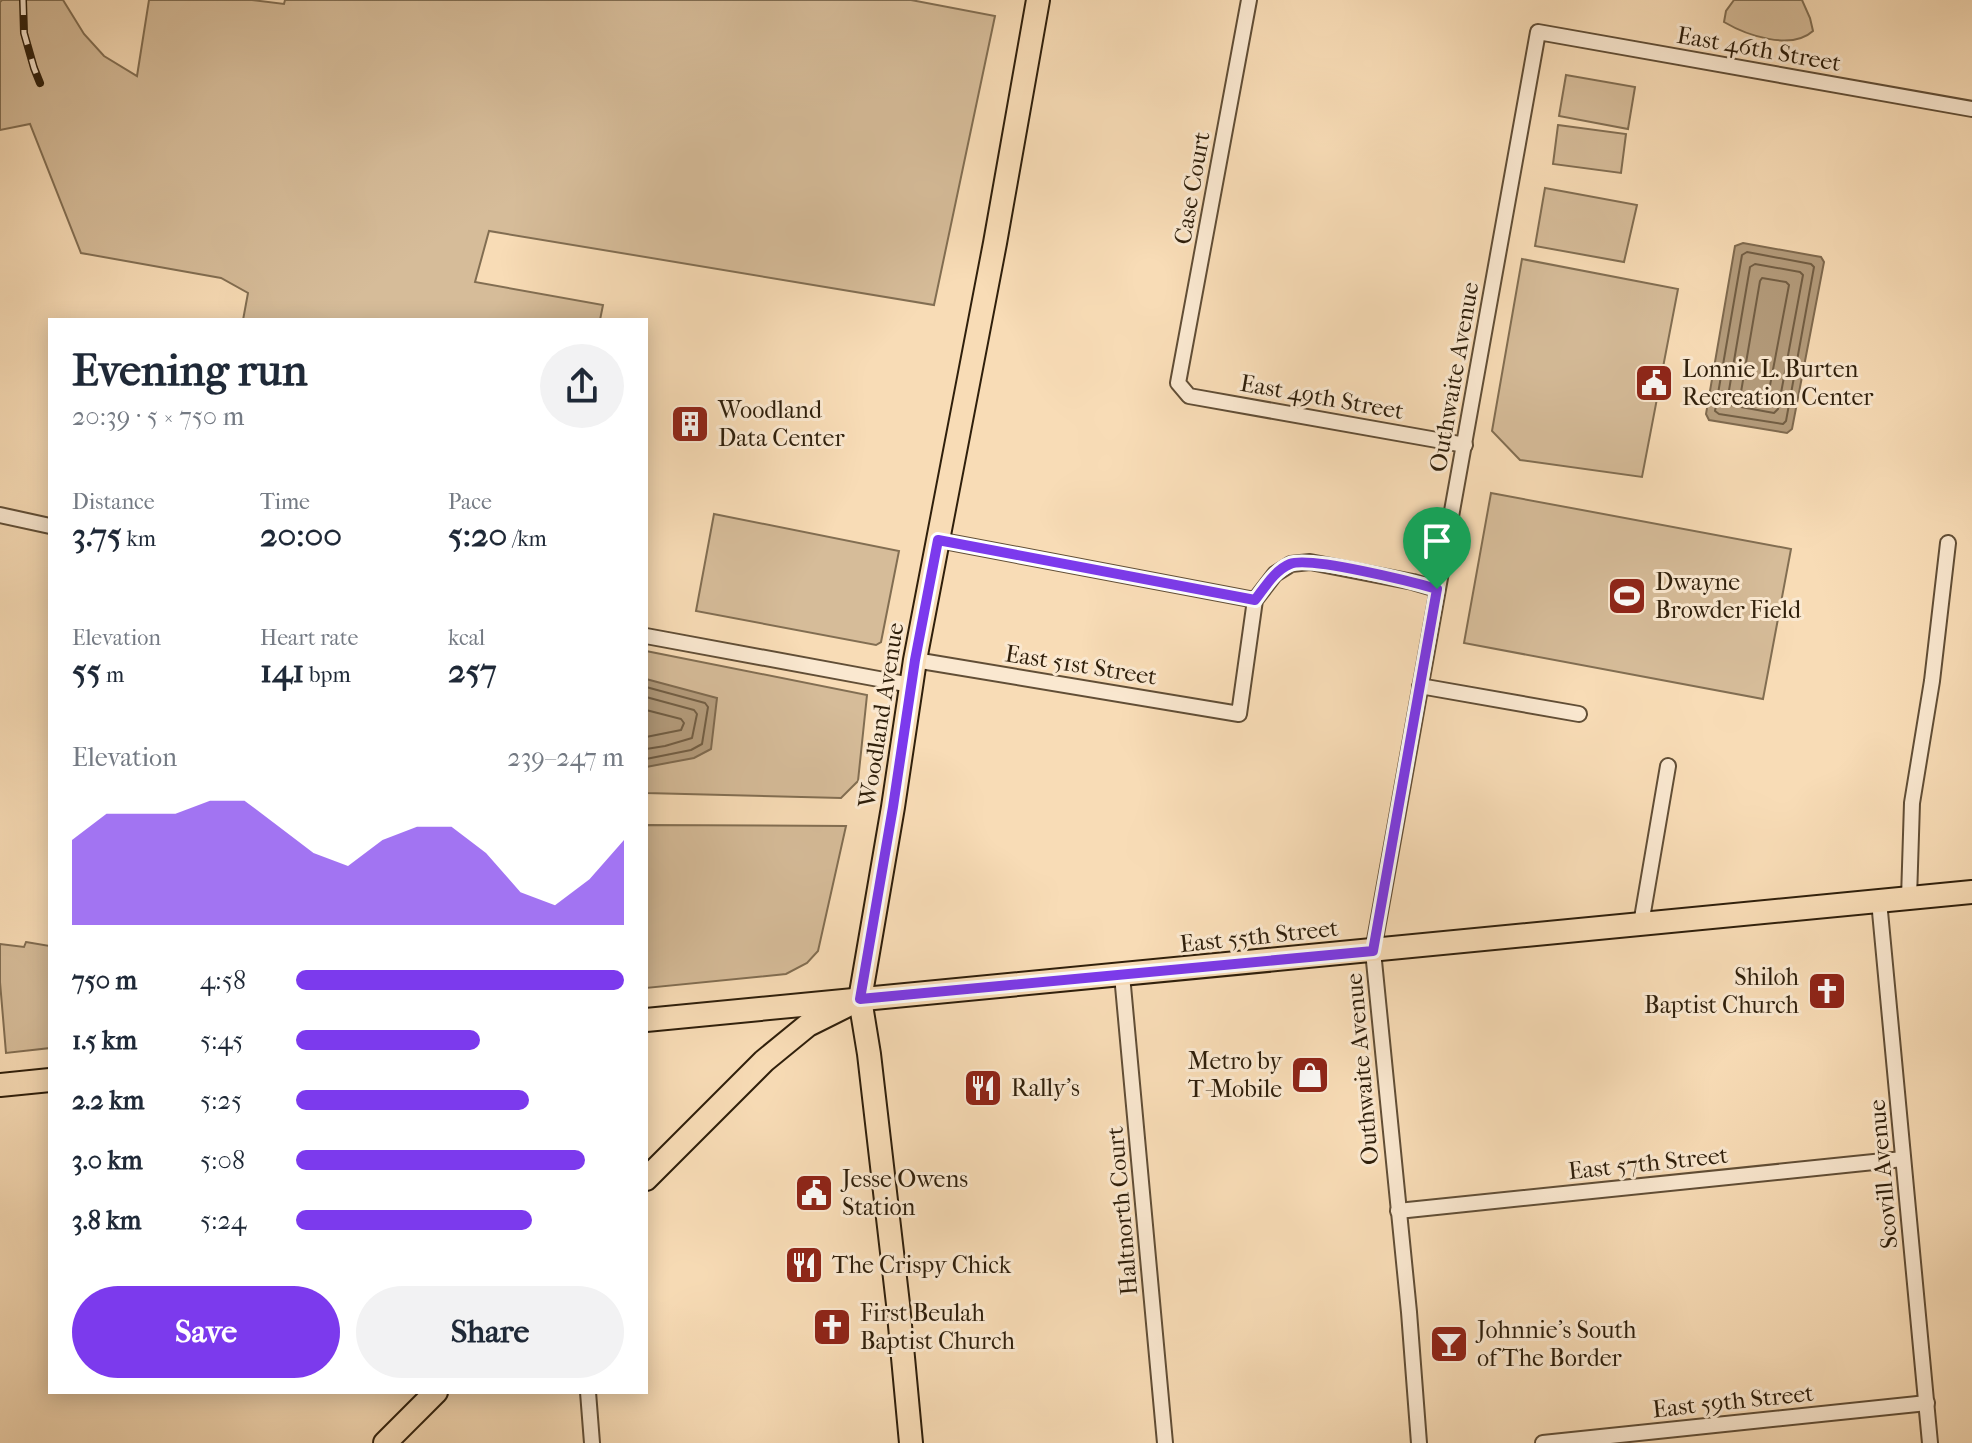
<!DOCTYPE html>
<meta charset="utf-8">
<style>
body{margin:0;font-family:"IM FELL French Canon",serif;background:#f2f2f3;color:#1f2937;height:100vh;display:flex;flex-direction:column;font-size:30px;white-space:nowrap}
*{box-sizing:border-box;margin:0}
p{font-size:26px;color:#747a83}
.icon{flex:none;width:44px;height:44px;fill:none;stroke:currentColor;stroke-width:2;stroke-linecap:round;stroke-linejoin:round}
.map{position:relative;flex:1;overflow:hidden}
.details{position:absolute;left:48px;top:318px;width:600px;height:1076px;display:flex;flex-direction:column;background:#fff;border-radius:0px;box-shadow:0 4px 20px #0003}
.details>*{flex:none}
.pin{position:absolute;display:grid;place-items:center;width:68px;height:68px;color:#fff;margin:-82px -34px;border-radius:50% 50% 50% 0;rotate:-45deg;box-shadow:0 0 8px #0007}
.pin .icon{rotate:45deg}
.round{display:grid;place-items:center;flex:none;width:84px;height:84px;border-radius:42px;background:#f2f2f3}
.head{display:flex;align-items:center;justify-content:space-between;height:136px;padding:0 24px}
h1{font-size:44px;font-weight:700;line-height:60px}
.metrics{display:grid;grid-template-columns:repeat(3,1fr);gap:12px;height:136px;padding:8px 24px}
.metrics div{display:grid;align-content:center}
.metrics b{font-size:34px;font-weight:700}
.metrics small{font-size:22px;font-weight:400}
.metrics p{font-size:22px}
.chart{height:224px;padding:16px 24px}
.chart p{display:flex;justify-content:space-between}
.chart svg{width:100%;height:144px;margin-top:8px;fill:#7c3aed;opacity:.7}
.cta{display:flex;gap:16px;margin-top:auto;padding:16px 24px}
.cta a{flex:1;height:92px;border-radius:48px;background:#7c3aed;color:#fff;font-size:32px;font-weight:700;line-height:92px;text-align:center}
.cta a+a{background:#f2f2f3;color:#1f2937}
ul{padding:0 24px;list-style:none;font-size:26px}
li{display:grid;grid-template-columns:128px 96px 1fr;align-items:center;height:60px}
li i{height:20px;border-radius:10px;background:#7c3aed}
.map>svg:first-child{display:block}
</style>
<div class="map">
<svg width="1972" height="1443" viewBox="0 0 1972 1443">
<rect width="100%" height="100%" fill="#f8dcb6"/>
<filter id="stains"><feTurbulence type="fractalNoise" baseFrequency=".0025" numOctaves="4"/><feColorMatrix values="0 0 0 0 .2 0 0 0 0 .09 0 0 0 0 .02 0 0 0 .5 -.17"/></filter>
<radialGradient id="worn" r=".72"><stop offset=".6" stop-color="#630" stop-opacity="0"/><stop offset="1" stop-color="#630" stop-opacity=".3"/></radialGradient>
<!-- green -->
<g fill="#d6bc99" stroke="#826e52" stroke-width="2">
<path d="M2,0H63L84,34L104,56L137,76L149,0H252L284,4L285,0H911L995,16L934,305L489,231L475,282L603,305L600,320H243L248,293L221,278L81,253L30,124L0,130V2Z"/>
<path d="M1734,0H1802L1810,18L1813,31C1791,51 1746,35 1724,22L1726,11Z"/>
<path d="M1566,75L1635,87L1628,129L1559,116Z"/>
<path d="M1558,125L1626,134L1621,173L1553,164Z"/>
<path d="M1545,188L1637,205L1624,262L1535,246Z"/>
<path d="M1522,259L1678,289L1642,477L1520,460L1492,431Z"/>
<path d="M1491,493L1791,549L1763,699L1464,643Z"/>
<path d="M714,514L899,551L881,642L876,645L696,611Z"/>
<path d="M646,651L867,695L858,781L841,798L646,793Z"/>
<path d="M646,825L846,826L818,951L807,963L786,974L646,988Z"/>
<path d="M26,942L50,946V1048L6,1053L0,982V944L24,947Z"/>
</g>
<!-- water -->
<g fill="#b49c7c" stroke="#7f6a4f" stroke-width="2">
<path d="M1743,243L1821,257L1824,262L1792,429L1787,433L1709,420L1706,414L1735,246Z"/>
<path d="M646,679L717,698L711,749L694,758L646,767Z"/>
</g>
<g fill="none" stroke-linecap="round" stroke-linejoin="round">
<!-- shore -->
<g stroke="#725e44" stroke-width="2">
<path d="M1747,252L1811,264L1814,267L1786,421L1783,424L1719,414L1715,411L1742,255Z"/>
<path d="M1755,264L1800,272L1803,275L1778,409L1774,413L1730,405L1727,402L1750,267Z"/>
<path d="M1762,278L1786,282L1789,285L1768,396L1764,399L1744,396L1741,392L1760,281Z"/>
<path d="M646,687L705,703L708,707L702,744L691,750L646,759"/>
<path d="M646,697L694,710L697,714L692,738L665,746L646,749"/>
<path d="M646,710L681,719L684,723L681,730L646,737"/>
</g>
<defs>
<g id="minor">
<path d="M1249,0L1178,383L1189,396L1465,445"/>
<path d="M0,515L50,526"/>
<path d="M938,540L1255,600"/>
<path d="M646,636L911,685"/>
<path d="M915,660L1239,714L1255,600L1275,574L1291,564L1310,562L1413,582L1437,589"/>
<path d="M1420,686L1579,714"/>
<path d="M1909,898L1912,803L1932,681L1948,543"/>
<path d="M1879,901L1930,1443"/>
<path d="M1641,924L1668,766"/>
<path d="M1122,975L1165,1443"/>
<path d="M1398,1211L1903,1159"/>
<path d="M588,1392L592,1443"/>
<path d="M1419,1443L1409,1312L1373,951L1538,32L1972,109"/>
<path d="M1543,1443L1927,1403"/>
</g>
<g id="primary">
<path d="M646,1020L1972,892"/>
<path d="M0,1085L50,1080"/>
<path d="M646,1179L764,1061L808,1025L848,1005"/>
<path d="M385,1443L436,1392"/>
<path d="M911,1443L898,1304L869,1054L860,999L893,807L915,660L995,243L1038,0"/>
</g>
</defs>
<!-- minor casing -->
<use href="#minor" stroke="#614e36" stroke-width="18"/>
<!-- primary casing -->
<use href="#primary" stroke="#2f1f0b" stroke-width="26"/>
<!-- minor -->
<use href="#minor" stroke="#fae8d0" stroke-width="14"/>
<!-- primary -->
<use href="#primary" stroke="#f8dcb6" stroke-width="22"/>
<defs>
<path id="rail" d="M23,0L24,33L34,68L40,83"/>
</defs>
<!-- rail casing -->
<use href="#rail" stroke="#2f1f0b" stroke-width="8"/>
<!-- rail -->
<use href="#rail" stroke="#fae8d0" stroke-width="5" stroke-dasharray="15" stroke-linecap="butt"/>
</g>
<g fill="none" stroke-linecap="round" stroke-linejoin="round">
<defs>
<path id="route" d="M938,540L1255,600C1265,587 1275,570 1290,564C1310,556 1413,582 1437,589L1373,951L860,999L893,807L915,660Z"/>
</defs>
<!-- route casing -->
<use href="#route" stroke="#fff" stroke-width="16"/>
<!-- route -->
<use href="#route" stroke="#7c3aed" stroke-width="10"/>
</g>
<!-- icons -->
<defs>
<symbol id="civic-square" viewBox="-11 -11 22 22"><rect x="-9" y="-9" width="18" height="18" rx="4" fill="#8f2418" stroke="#fae8d0"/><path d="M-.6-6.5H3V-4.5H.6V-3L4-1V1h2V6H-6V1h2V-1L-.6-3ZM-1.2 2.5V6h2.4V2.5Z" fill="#fff"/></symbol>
<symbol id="building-square" viewBox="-11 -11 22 22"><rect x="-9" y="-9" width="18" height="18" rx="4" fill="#8f2418" stroke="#fae8d0"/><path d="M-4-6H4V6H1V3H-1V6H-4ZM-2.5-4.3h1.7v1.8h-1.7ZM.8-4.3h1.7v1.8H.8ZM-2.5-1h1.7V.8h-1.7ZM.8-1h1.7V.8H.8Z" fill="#fff"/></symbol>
<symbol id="stadium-square" viewBox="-11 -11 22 22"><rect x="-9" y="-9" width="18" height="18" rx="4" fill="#8f2418" stroke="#fae8d0"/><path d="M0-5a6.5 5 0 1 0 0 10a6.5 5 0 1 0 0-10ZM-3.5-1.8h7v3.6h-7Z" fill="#fff"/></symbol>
<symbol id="church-square" viewBox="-11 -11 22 22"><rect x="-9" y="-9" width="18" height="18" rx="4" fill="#8f2418" stroke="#fae8d0"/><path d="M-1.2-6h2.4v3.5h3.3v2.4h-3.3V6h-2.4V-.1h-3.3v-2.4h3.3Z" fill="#fff"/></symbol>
<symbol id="shop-square" viewBox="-11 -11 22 22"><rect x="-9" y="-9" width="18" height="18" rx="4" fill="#8f2418" stroke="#fae8d0"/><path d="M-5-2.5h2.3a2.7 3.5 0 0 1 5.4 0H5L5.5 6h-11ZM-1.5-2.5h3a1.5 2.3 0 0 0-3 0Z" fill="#fff"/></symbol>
<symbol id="restaurant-square" viewBox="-11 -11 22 22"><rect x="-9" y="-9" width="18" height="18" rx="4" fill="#8f2418" stroke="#fae8d0"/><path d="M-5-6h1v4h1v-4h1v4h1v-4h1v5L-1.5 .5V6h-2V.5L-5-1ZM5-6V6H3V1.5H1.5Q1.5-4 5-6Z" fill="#fff"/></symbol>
<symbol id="bar-square" viewBox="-11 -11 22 22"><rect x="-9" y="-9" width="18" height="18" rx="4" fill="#8f2418" stroke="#fae8d0"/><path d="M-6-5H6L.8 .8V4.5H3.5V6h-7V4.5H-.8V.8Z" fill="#fff"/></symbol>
</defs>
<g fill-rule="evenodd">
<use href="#civic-square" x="1632" y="361" width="44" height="44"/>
<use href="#building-square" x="668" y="402" width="44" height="44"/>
<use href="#stadium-square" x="1605" y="574" width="44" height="44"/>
<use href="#church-square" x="1805" y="969" width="44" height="44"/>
<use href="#shop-square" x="1288" y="1053" width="44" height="44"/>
<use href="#restaurant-square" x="961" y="1066" width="44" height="44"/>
<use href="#civic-square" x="792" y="1171" width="44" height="44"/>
<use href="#restaurant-square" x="782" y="1243" width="44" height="44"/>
<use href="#church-square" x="810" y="1305" width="44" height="44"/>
<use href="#bar-square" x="1427" y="1322" width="44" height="44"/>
</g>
<g text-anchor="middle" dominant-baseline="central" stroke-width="6" stroke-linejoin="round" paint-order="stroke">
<!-- street labels -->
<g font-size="24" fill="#2f1f0b" stroke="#fae8d0">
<text transform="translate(1759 49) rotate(10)">East 46th Street</text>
<text transform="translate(1192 188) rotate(-80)">Case Court</text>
<text transform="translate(1454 377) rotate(-80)">Outhwaite Avenue</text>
<text transform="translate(1322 397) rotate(10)">East 49th Street</text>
<text transform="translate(1081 665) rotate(9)">East 51st Street</text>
<text transform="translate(881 715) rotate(-81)">Woodland Avenue</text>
<text transform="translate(1259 936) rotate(-6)">East 55th Street</text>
<text transform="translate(1362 1069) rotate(-95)">Outhwaite Avenue</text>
<text transform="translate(1648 1163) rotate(-6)">East 57th Street</text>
<text transform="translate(1883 1174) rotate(-95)">Scovill Avenue</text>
<text transform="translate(1122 1211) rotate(-95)">Haltnorth Court</text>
<text transform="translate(1733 1401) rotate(-6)">East 59th Street</text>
</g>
<!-- poi labels -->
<g font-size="24" fill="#2f1f0b" stroke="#fae8d0" text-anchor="start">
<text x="1682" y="369">Lonnie L. Burten<tspan x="1682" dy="28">Recreation Center</tspan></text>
<text x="718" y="410">Woodland<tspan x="718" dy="28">Data Center</tspan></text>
<text x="1655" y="582">Dwayne<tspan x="1655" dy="28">Browder Field</tspan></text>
<text x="1799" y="977" text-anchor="end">Shiloh<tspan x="1799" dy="28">Baptist Church</tspan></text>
<text x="1282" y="1061" text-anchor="end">Metro by<tspan x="1282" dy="28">T-Mobile</tspan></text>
<text x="1011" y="1088">Rally's</text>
<text x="842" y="1179">Jesse Owens<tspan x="842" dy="28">Station</tspan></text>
<text x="832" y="1265">The Crispy Chick</text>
<text x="860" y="1313">First Beulah<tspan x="860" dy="28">Baptist Church</tspan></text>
<text x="1477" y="1330">Johnnie's South<tspan x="1477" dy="28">of The Border</tspan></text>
</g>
</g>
<rect width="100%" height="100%" filter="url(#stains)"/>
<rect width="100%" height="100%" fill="url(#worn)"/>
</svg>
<div class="pin" style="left:1437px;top:589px;background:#1e9e55"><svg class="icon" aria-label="arrive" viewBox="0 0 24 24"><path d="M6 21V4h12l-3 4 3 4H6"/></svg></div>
<section class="details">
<div class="head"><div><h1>Evening run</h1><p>20:39 · 5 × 750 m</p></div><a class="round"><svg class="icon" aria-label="share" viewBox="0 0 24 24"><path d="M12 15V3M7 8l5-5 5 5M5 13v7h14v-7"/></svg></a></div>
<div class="metrics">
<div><p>Distance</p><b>3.75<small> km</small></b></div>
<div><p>Time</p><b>20:00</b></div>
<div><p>Pace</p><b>5:20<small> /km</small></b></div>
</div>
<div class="metrics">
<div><p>Elevation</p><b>55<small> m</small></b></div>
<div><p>Heart rate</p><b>141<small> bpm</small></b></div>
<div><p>kcal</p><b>257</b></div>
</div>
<div class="chart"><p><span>Elevation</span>239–247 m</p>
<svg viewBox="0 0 160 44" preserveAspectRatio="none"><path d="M0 44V18L10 10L20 10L30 10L40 6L50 6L60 14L70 22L80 26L90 18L100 14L110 14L120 22L130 34L140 38L150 30L160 18V44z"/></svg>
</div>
<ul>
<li><b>750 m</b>4:58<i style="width:100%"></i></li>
<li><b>1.5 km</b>5:45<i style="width:56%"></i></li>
<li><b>2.2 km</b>5:25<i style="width:71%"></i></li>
<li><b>3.0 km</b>5:08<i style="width:88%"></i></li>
<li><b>3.8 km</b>5:24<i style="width:72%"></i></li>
</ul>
<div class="cta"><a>Save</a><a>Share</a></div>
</section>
</div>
